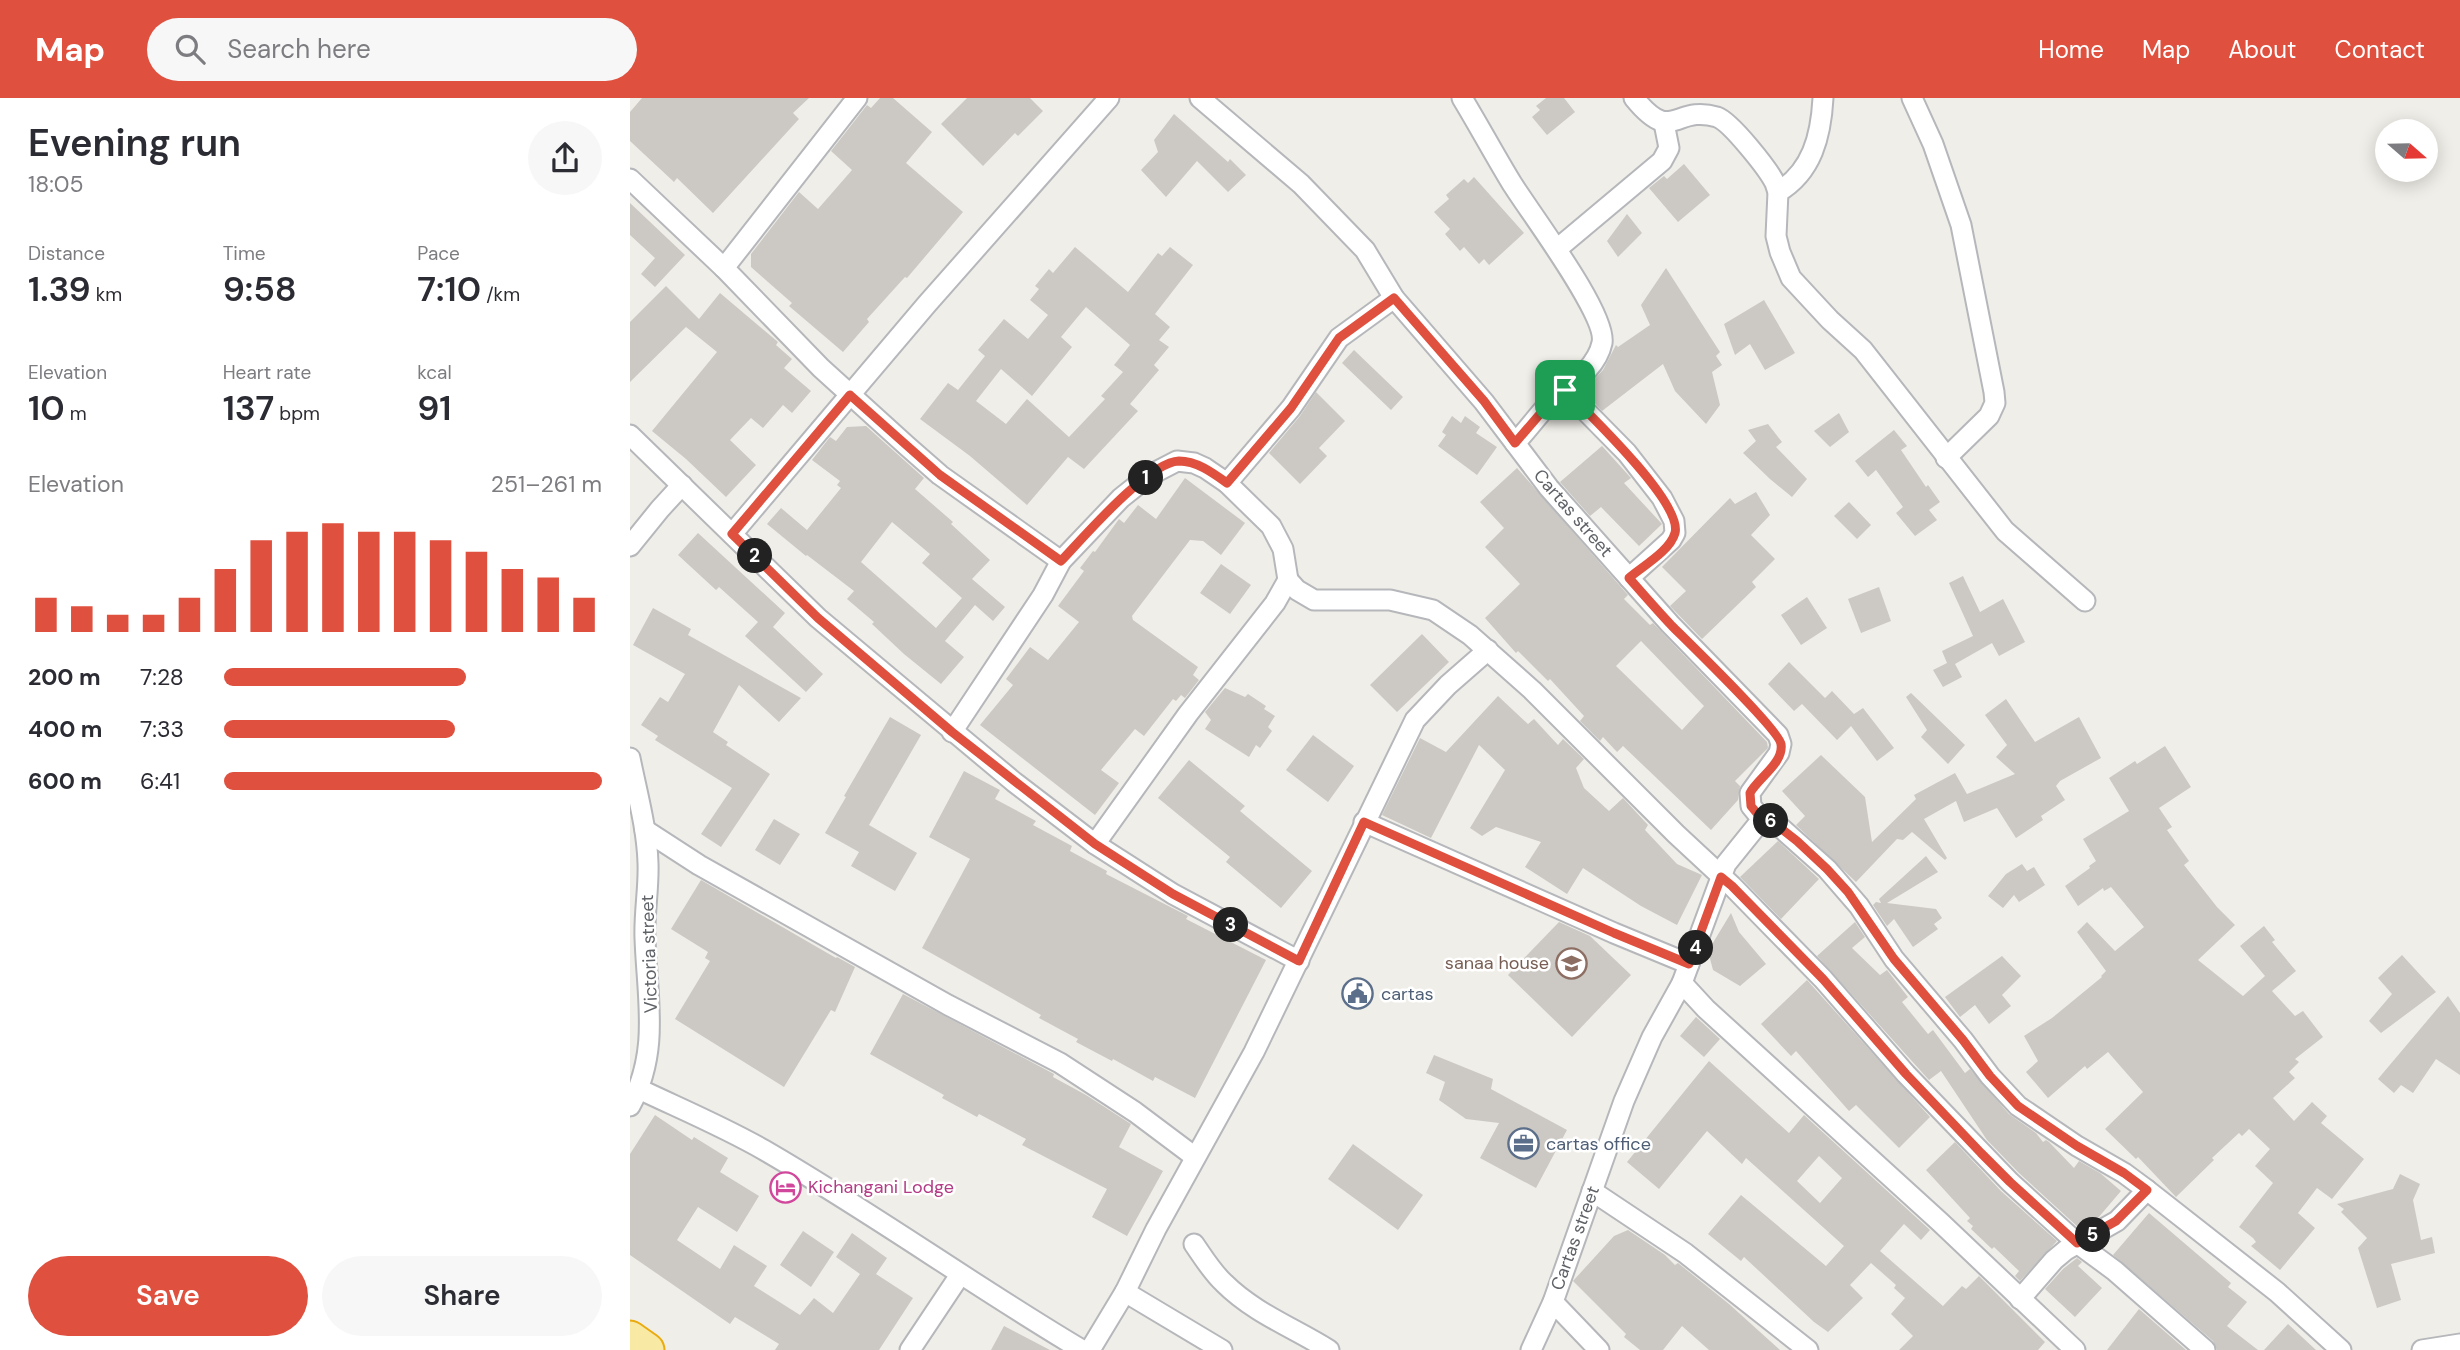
<!DOCTYPE html>
<meta charset="utf-8">
<style>
body{margin:0;font-family:"DM Sans",sans-serif;background:#f7f7f7;color:#2b2b33;height:100vh;display:flex;flex-direction:column;font-size:26px;white-space:nowrap}
*{box-sizing:border-box;margin:0}
p{font-size:23px;color:#7c7c81}
.icon{flex:none;width:38px;height:38px;fill:none;stroke:currentColor;stroke-width:2;stroke-linecap:round;stroke-linejoin:round}
.map{position:relative;flex:1;overflow:hidden}
.drawer{display:flex;flex-direction:column;background:#fff;width:630px}
.drawer>*{flex:none}
.needle{width:46px;rotate:110deg}
.fabs{position:absolute;left:1745px;top:21px;display:grid;gap:14px}
.fabs a{display:grid;place-items:center;width:63px;height:63px;border-radius:50%;background:#fff;box-shadow:0 4px 18px #0003;font-size:35px}
.pin{position:absolute;display:grid;place-items:center;width:60px;height:60px;color:#fff;margin:-30px;border-radius:14px;box-shadow:0 4px 10px #0006}
.km{position:absolute;width:35px;height:35px;margin:-18px;border-radius:50%;background:#222;color:#fff;font-size:19px;line-height:35px;text-align:center}
.round{display:grid;place-items:center;flex:none;width:74px;height:74px;border-radius:37px;background:#f7f7f7}
.headline{display:flex;align-items:center;justify-content:space-between;height:119px;padding:0 28px}
h1{font-size:38px;font-weight:600;line-height:52px}
.stats{display:grid;grid-template-columns:repeat(3,1fr);gap:10px;height:119px;padding:7px 28px}
.stats div{display:grid;align-content:center}
.stats b{font-size:35px;font-weight:600}
.stats small{font-size:19px;font-weight:400}
.stats p{font-size:19px}
.chart{height:196px;padding:14px 28px}
.chart p{display:flex;justify-content:space-between}
.chart svg{width:100%;height:126px;margin-top:7px;stroke:#df503e;stroke-width:6}
.primary-button{display:flex;gap:14px;margin-top:auto;padding:14px 28px}
.primary-button a{flex:1;height:80px;border-radius:42px;background:#df503e;color:#fff;font-size:28px;font-weight:600;line-height:80px;text-align:center}
.primary-button a+a{background:#f7f7f7;color:#2b2b33}
ul{padding:0 28px;list-style:none;font-size:23px}
li{display:grid;grid-template-columns:112px 84px 1fr;align-items:center;height:52px}
li i{height:18px;border-radius:9px;background:#df503e}
header{display:flex;align-items:center;gap:42px;box-sizing:border-box;height:98px;padding:0 35px;background:#df503e;color:#fff}
header strong{font-size:33px}
nav{display:flex;gap:38px;margin-inline-start:auto;font-size:24px}
.search{width:490px;height:63px;background:#f7f7f7;display:flex;align-items:center;gap:18px;box-sizing:border-box;padding:0 24px;border-radius:38px;color:#7c7c81;font-size:26px}
main{display:flex;flex:1;min-height:0}
.map>svg:first-child{display:block}
</style>
<header>
<strong>Map</strong>
<div class="search"><svg class="icon" aria-label="search" viewBox="0 0 24 24"><circle cx="10" cy="10" r="6"/><path d="M15 15l6 6"/></svg>Search here</div>
<nav><a>Home</a><a>Map</a><a>About</a><a>Contact</a></nav>
</header>
<main>
<section class="drawer">
<div class="headline"><div><h1>Evening run</h1><p>18:05</p></div><a class="round"><svg class="icon" aria-label="share" viewBox="0 0 24 24"><path d="M12 15V3M7 8l5-5 5 5M5 13v7h14v-7"/></svg></a></div>
<div class="stats">
<div><p>Distance</p><b>1.39<small> km</small></b></div>
<div><p>Time</p><b>9:58</b></div>
<div><p>Pace</p><b>7:10<small> /km</small></b></div>
</div>
<div class="stats">
<div><p>Elevation</p><b>10<small> m</small></b></div>
<div><p>Heart rate</p><b>137<small> bpm</small></b></div>
<div><p>kcal</p><b>91</b></div>
</div>
<div class="chart"><p><span>Elevation</span>251–261 m</p>
<svg viewBox="0 0 160 44" preserveAspectRatio="none"><path d="M5 44V32M15 44V35M25 44V38M35 44V38M45 44V32M55 44V22M65 44V12M75 44V9M85 44V6M95 44V9M105 44V9M115 44V12M125 44V16M135 44V22M145 44V25M155 44V32"/></svg>
</div>
<ul>
<li><b>200 m</b>7:28<i style="width:64%"></i></li>
<li><b>400 m</b>7:33<i style="width:61%"></i></li>
<li><b>600 m</b>6:41<i style="width:100%"></i></li>
</ul>
<div class="primary-button"><a>Save</a><a>Share</a></div>
</section>
<div class="map">
<svg width="1830" height="1252" viewBox="0 0 1830 1252">
<rect width="100%" height="100%" fill="#f0eee8"/>
<!-- building -->
<g fill="#ccc9c4" fill-rule="evenodd">
<path d="M12,0H179L163,15L169,21L83,115L47,80L44,84L0,43V14Z"/>
<path d="M250,0H263L302,34L276,65L333,114L277,180L275,179L237,221L239,224L213,254L159,208L162,205L121,169V156L169,94L188,111L222,72L201,53L237,7L241,10Z"/>
<path d="M337,0H400L413,13L388,38L385,35L353,68L311,26Z"/>
<path d="M916,0H934L945,14L917,37L902,19L910,12L906,8Z"/>
<path d="M544,16L598,64L600,61L616,77L598,94L567,63L536,99L511,72L528,54L524,42Z"/>
<path d="M1054,66L1080,97L1048,124L1019,90L1034,78L1037,81Z"/>
<path d="M844,79L894,135L859,167L854,161L849,166L834,149L830,153L815,136L820,131L804,114L819,101L816,97L834,81L838,85Z"/>
<path d="M0,105L55,157L25,189L11,176L25,160L0,137Z"/>
<path d="M997,116L1012,135L988,159L977,143Z"/>
<path d="M445,149L498,194L528,155L532,158L540,149L563,167L525,216L540,229L529,242L539,249L524,267L529,272L500,306L508,313L454,371L438,359L397,407L340,358L290,321L318,285L328,292L355,258L348,252L374,221L398,241L418,217L400,202L409,191L405,188L419,171L423,175ZM456,209L500,247L484,267L493,274L471,298L475,301L439,339L397,301L376,326L346,303L371,271L402,298L442,249L431,239Z"/>
<path d="M1036,170L1090,254L1086,258L1092,267L1082,274L1090,307L1076,326L1045,293L1033,266L972,313L954,293L973,272L986,247L988,249L1020,227L1011,207Z"/>
<path d="M36,188L69,221L90,195L148,244L146,247L162,261L154,270L181,293L162,315L153,307L133,330L121,320L100,342L126,367L96,399L56,361L22,333L87,254L56,229L0,284V224Z"/>
<path d="M1134,202L1165,255L1135,272L1120,246L1105,257L1094,226Z"/>
<path d="M724,252L773,299L761,312L712,265Z"/>
<path d="M686,294L715,323L689,350L697,358L670,386L639,355L670,318Z"/>
<path d="M1209,315L1219,334L1200,349L1184,333Z"/>
<path d="M822,318L831,325L835,318L850,329L846,335L867,349L847,377L808,348L816,337L812,334Z"/>
<path d="M1138,326L1152,344L1146,349L1177,381L1162,399L1140,381L1113,355L1126,343L1118,332Z"/>
<path d="M236,328L294,380L285,391L323,424L321,426L360,462L342,481L375,509L363,523L345,507L315,543L334,559L311,586L274,556L242,526L244,524L217,501L224,493L177,457L176,458L137,426L151,410L177,432L211,390L207,387L210,383L182,362L200,339L206,343L217,329ZM262,424L300,456L292,465L332,500L306,530L231,464Z"/>
<path d="M1264,332L1277,348L1271,352L1296,389L1298,387L1310,404L1299,412L1307,422L1285,438L1266,415L1273,409L1246,372L1238,379L1225,363Z"/>
<path d="M972,348L1001,380L994,385L1032,426L1009,448L971,409L960,418L930,384Z"/>
<path d="M887,370L998,497L994,501L1020,527L1023,525L1137,644L1138,650L1105,683L1110,688L1108,702L1081,732L993,648L987,654L973,639L970,643L950,623L954,618L920,581L918,583L888,553L886,555L855,520L890,486L855,449L874,430L850,404ZM1011,543L1074,608L1052,632L986,568Z"/>
<path d="M555,380L615,425L591,457L573,443L560,442L502,518L503,522L568,569L563,577L569,582L555,600L551,597L546,603L543,601L514,638L505,631L471,672L489,685L465,717L350,627L383,587L376,581L400,549L418,562L449,524L428,508L454,473L450,470L463,453L465,454L489,421L494,425L508,407L526,421Z"/>
<path d="M1126,394L1140,417L1121,437L1145,461L1122,484L1126,489L1072,541L1040,508L1056,493L1032,469L1100,400L1105,406Z"/>
<path d="M1219,404L1241,427L1227,441L1204,418Z"/>
<path d="M68,435L155,515L143,529L193,576L176,594L115,538L128,524L89,489L86,492L48,457Z"/>
<path d="M591,466L621,487L600,516L570,495Z"/>
<path d="M1333,478L1350,514L1373,501L1395,544L1369,558L1362,545L1325,566L1332,579L1313,589L1303,572L1317,565L1312,553L1343,538L1319,485Z"/>
<path d="M1249,489L1261,523L1231,535L1218,501Z"/>
<path d="M1177,499L1197,530L1171,547L1151,517Z"/>
<path d="M23,510L61,531L58,537L171,600L149,624L109,587L83,634L98,644L96,647L140,676L91,749L71,736L102,690L25,642L28,638L11,627L30,599L38,604L55,576L3,547Z"/>
<path d="M792,536L819,564L767,614L740,587Z"/>
<path d="M1159,564L1195,600L1202,593L1224,616L1233,610L1264,650L1247,663L1221,628L1207,642L1172,606L1164,613L1138,586Z"/>
<path d="M595,590L615,599L618,596L636,608L634,611L645,618L638,629L642,633L630,650L626,647L619,659L575,631L581,622L575,614Z"/>
<path d="M1281,595L1335,647L1318,666L1291,639L1297,632L1276,599Z"/>
<path d="M868,598L898,626L904,621L928,647L933,641L954,661L946,670L954,690L979,713L993,700L1018,727L1015,732L1047,766L1072,777L1047,827L1011,808L953,770L937,796L895,769L911,744L866,729L852,738L840,730L875,672L849,647L801,740L752,717L790,640L816,654Z"/>
<path d="M1376,601L1405,644L1449,619L1471,660L1430,683L1426,688L1435,702L1411,718L1413,722L1386,740L1367,710L1334,724L1326,703L1294,721L1317,760L1315,762L1282,734L1273,742L1267,741L1226,784L1166,727L1175,718L1152,693L1191,657L1235,699L1242,744L1286,701L1284,697L1325,675L1337,696L1385,676L1366,659L1377,647L1355,617Z"/>
<path d="M260,619L291,637L239,727L287,755L265,793L221,768L229,754L195,735L216,699L214,698Z"/>
<path d="M683,637L724,668L698,704L656,672Z"/>
<path d="M1535,648L1561,689L1529,710L1542,729L1537,732L1559,763L1554,767L1587,809L1605,827L1568,862L1613,898L1635,878L1610,848L1634,828L1645,842L1642,844L1666,873L1642,893L1665,918L1673,913L1693,939L1665,961L1669,964L1659,974L1665,980L1643,1000L1664,1023L1682,1004L1697,1018L1691,1025L1734,1061L1702,1101L1687,1090L1668,1115L1685,1130L1650,1172L1621,1148L1626,1144L1623,1140L1609,1129L1643,1085L1625,1068L1640,1051L1619,1031L1612,1038L1609,1035L1582,1060L1584,1062L1546,1099L1508,1059L1506,1061L1475,1031L1513,994L1478,954L1457,971L1455,968L1418,1000L1396,974L1408,963L1394,938L1422,920L1472,879L1471,878L1476,873L1447,834L1457,824L1485,853L1514,829L1481,789L1474,793L1473,790L1448,808L1435,788L1460,770L1459,768L1466,763L1453,741L1499,713L1479,680L1505,663L1507,666Z"/>
<path d="M559,662L615,708L610,713L682,773L651,810L596,764L600,759L528,700Z"/>
<path d="M334,673L370,692L365,701L406,723L403,727L442,748L440,753L477,773L476,776L558,818L556,821L636,862L565,1000L525,979L523,983L483,961L482,963L446,944L448,941L409,920L411,917L292,850L340,761L299,739Z"/>
<path d="M144,721L170,736L150,767L125,752Z"/>
<path d="M1148,743L1189,781L1151,821L1110,779Z"/>
<path d="M1296,758L1308,774L1257,805L1306,811L1312,820L1304,826L1308,831L1283,849L1264,821L1257,828L1243,807L1246,804L1251,805L1249,801Z"/>
<path d="M1392,766L1397,773L1404,769L1415,787L1389,804L1384,797L1373,810L1358,798L1376,776Z"/>
<path d="M71,782L206,860L207,859L225,869L205,914L201,912L154,989L45,921L80,863L75,860L78,854L41,831Z"/>
<path d="M1101,815L1109,834L1136,866L1110,888L1083,872L1078,853Z"/>
<path d="M929,824L960,838L1001,877L942,939L878,877Z"/>
<path d="M1225,824L1235,839L1222,850L1250,877L1257,872L1278,899L1272,904L1298,936L1303,932L1335,975L1340,971L1379,1016L1406,1035L1413,1044L1416,1042L1419,1044L1444,1070L1449,1063L1470,1075L1491,1093L1468,1120L1449,1130L1389,1075L1357,1042L1311,973L1299,982L1187,858Z"/>
<path d="M1772,857L1806,894L1751,935L1739,923L1762,896L1748,880Z"/>
<path d="M1372,858L1391,878L1372,897L1381,908L1359,926L1345,907L1330,919L1315,899Z"/>
<path d="M1177,882L1300,1019L1269,1050L1226,1007L1219,1013L1166,953L1161,958L1131,926Z"/>
<path d="M273,896L424,976L423,979L456,997L501,1026L489,1049L533,1073L497,1138L462,1119L477,1091L392,1047L396,1041L349,1016L347,1019L312,1000L314,997L240,956Z"/>
<path d="M1818,898L1830,915V977L1806,961L1783,995L1771,987L1764,995L1748,981Z"/>
<path d="M1066,919L1090,941L1074,959L1050,938Z"/>
<path d="M804,957L863,981L861,991L937,1032L906,1090L850,1060L869,1025L836,1021L809,1002L815,984L796,975Z"/>
<path d="M1079,963L1159,1035L1174,1017L1300,1132L1291,1142L1274,1126L1250,1153L1313,1208L1332,1188L1336,1191L1349,1178L1415,1244L1408,1252H1269L1283,1238L1261,1216L1275,1200L1264,1190L1266,1187L1241,1165L1220,1187L1233,1200L1198,1234L1184,1224L1114,1159L1111,1163L1078,1136L1111,1097L1196,1168L1214,1148L1116,1060L1112,1066L1077,1033L1029,1091L997,1064ZM1189,1058L1212,1080L1190,1105L1167,1083Z"/>
<path d="M25,1017L62,1042L64,1039L98,1060L90,1074L129,1098L107,1134L68,1109L47,1142L90,1171L104,1147L137,1168L124,1188L170,1217L184,1200L203,1215L230,1176L206,1159L222,1135L257,1160L246,1176L283,1200L249,1252H145L149,1246L105,1219L100,1226L0,1157V1056Z"/>
<path d="M1325,1044L1371,1093L1427,1143L1390,1183L1385,1178L1389,1173L1364,1149L1362,1151L1341,1131L1343,1128L1337,1123L1340,1120L1296,1072Z"/>
<path d="M723,1046L793,1097L768,1132L698,1081Z"/>
<path d="M1770,1076L1790,1086L1783,1102L1791,1142L1802,1139L1805,1155L1761,1166L1771,1202L1747,1210L1728,1150L1737,1140L1711,1114L1714,1111L1707,1106L1763,1091Z"/>
<path d="M1519,1115L1601,1185L1598,1189L1617,1204L1597,1228L1628,1252H1587L1583,1243L1483,1157Z"/>
<path d="M998,1132L1035,1157L1045,1167L1048,1165L1099,1206L1150,1252H1079L1052,1228L1033,1252H1010L994,1239L996,1236L943,1183L984,1138Z"/>
<path d="M173,1133L204,1154L181,1189L150,1167Z"/>
<path d="M1447,1160L1452,1164L1448,1168L1472,1190L1445,1219L1415,1191L1433,1171Z"/>
<path d="M1509,1211L1556,1252H1477Z"/>
<path d="M1658,1226L1686,1252H1634Z"/>
<path d="M374,1228L420,1252H361Z"/>
</g>
<g fill="none" stroke-linecap="round" stroke-linejoin="round">
<defs>
<g id="minor">
<path d="M570,0L671,86L735,152L764,200L854,304L919,390L1040,526L1148,637L1151,646L1149,655L1120,695L1121,708L1130,719L1129,725L1096,766L1052,885L1022,939L994,1003L923,1204L901,1252"/>
<path d="M832,0C849,28 864,56 881,84C898,112 978,217 972,245C966,273 935,290 916,309C905,321 896,334 885,345"/>
<path d="M1004,0C1043,48 1044,6 1087,19C1101,24 1138,71 1145,85L1148,94L1146,138L1150,154L1161,180L1200,222L1233,252L1375,433L1455,503"/>
<path d="M1282,0L1303,46L1331,127L1364,294L1365,305L1359,318L1316,360"/>
<path d="M0,81L94,170L191,270L277,348L310,377L431,463"/>
<path d="M1148,94C1182,74 1191,38 1193,0"/>
<path d="M927,151L1032,63L1039,50L1034,25"/>
<path d="M94,170L227,0"/>
<path d="M935,292L997,355L1032,400L1044,423L1045,435L1041,442L999,480"/>
<path d="M0,337L188,520L384,684L465,746L543,796L669,863"/>
<path d="M597,385L661,310L709,240L764,200"/>
<path d="M102,436L297,206L479,0"/>
<path d="M0,448L30,411L52,387"/>
<path d="M658,482L667,492L684,502H760L803,512L840,537L902,592L1046,736L1102,788L1193,881L1276,976L1380,1084L1447,1145L1485,1173L1575,1252"/>
<path d="M322,634L413,497L431,463L491,400L520,377L547,363L564,365L575,370L597,385L641,428L653,451L658,482L645,505L558,616L465,746"/>
<path d="M0,660C7,695 17,730 18,765C19,790 14,815 15,840C17,900 30,953 0,1008"/>
<path d="M1130,719L1150,729L1197,771L1229,808L1264,861L1333,942L1360,978L1388,1008L1447,1048L1494,1075L1517,1092L1647,1194L1711,1252"/>
<path d="M734,724L984,835L1059,866"/>
<path d="M15,732L69,767L318,907L430,965L505,1014L565,1059"/>
<path d="M1052,885L1076,911L1310,1124L1445,1252"/>
<path d="M9,991C51,1011 94,1029 134,1052C243,1115 344,1188 452,1252"/>
<path d="M962,1093L1055,1155L1178,1252"/>
<path d="M564,1146C573,1159 582,1174 594,1185C624,1215 664,1230 699,1252"/>
<path d="M495,1194L592,1252"/>
<path d="M1390,1201L1424,1162L1436,1152L1487,1123L1517,1092"/>
<path d="M923,1204L969,1252"/>
<path d="M280,1252L330,1177"/>
<path d="M460,1252L495,1194L526,1131L624,954L785,622L818,587L858,552"/>
<path d="M1792,1252L1830,1246"/>
</g>
<path id="trunk" d="M0,1240L17,1252"/>
</defs>
<!-- minor casing -->
<use href="#minor" stroke="#b5b7bb" stroke-width="23"/>
<!-- trunk casing -->
<use href="#trunk" stroke="#e9ab0f" stroke-width="37"/>
<!-- minor -->
<use href="#minor" stroke="#fff" stroke-width="19"/>
<!-- trunk -->
<use href="#trunk" stroke="#f8e9a5" stroke-width="33"/>
</g>
<g fill="none" stroke-linecap="round" stroke-linejoin="round">
<defs>
<path id="route" d="M764,200L854,303L885,345L916,309L935,292C957,314 1053,405 1045,435C1040,453 1013,468 999,480C1013,496 1027,512 1042,528C1058,544 1149,632 1151,646C1154,665 1128,680 1120,695L1121,708L1130,719L1144,725L1167,743L1197,771L1218,794L1264,861L1333,942L1360,978L1388,1008L1447,1048L1494,1075L1517,1092L1486,1123L1447,1145L1380,1084L1351,1055L1276,976L1193,881L1102,788L1091,779L1059,866L984,835L734,724L669,863L543,796L465,746L322,634L188,520L102,436L220,297L310,377L431,463C453,440 518,364 549,363C567,363 583,375 597,385L661,310L709,240Z"/>
</defs>
<!-- route casing -->
<use href="#route" stroke="#fff" stroke-width="14"/>
<!-- route -->
<use href="#route" stroke="#df503e" stroke-width="9"/>
</g>
<!-- icons -->
<defs>
<symbol id="university-ring" viewBox="-11 -11 22 22"><circle r="9.5" fill="#fff" stroke="#8d6e63" stroke-width="1.5"/><path d="M0-5L7-2L0 1L-7-2ZM-4 1L0 2.5L4 1V4Q0 6-4 4Z" fill="#8d6e63"/></symbol>
<symbol id="civic-ring" viewBox="-11 -11 22 22"><circle r="9.5" fill="#fff" stroke="#5c6f8a" stroke-width="1.5"/><path d="M-.6-6.5H3V-4.5H.6V-3L4-1V1h2V6H-6V1h2V-1L-.6-3ZM-1.2 2.5V6h2.4V2.5Z" fill="#5c6f8a"/></symbol>
<symbol id="office-ring" viewBox="-11 -11 22 22"><circle r="9.5" fill="#fff" stroke="#5c6f8a" stroke-width="1.5"/><path d="M-6-3h4V-5.5h4V-3h4V5H-6ZM-1-4.5V-3h2v-1.5ZM-6 0V1H6V0Z" fill="#5c6f8a"/></symbol>
<symbol id="hotel-ring" viewBox="-11 -11 22 22"><circle r="9.5" fill="#fff" stroke="#d1479c" stroke-width="1.5"/><path d="M-6-4.5h1.5V1H6V5H4.5V3h-9V5H-6ZM-4 0a1.8 1.8 0 1 1 3.6 0ZM.5 0V-2.5h3Q6-2.5 6 0Z" fill="#d1479c"/></symbol>
</defs>
<g fill-rule="evenodd">
<use href="#university-ring" x="924" y="848" width="35" height="35"/>
<use href="#civic-ring" x="710" y="878" width="35" height="35"/>
<use href="#office-ring" x="876" y="1028" width="35" height="35"/>
<use href="#hotel-ring" x="138" y="1072" width="35" height="35"/>
</g>
<g text-anchor="middle" dominant-baseline="central" stroke-width="5" stroke-linejoin="round" paint-order="stroke">
<!-- street labels -->
<g font-size="18" fill="#5f6267" stroke="#fff">
<text transform="translate(943 415) rotate(49)">Cartas street</text>
<text transform="translate(19 856) rotate(-92)">Victoria street</text>
<text transform="translate(945 1140) rotate(-70)">Cartas street</text>
</g>
<!-- education labels -->
<g font-size="18" fill="#785e54" stroke="#fff" text-anchor="end">
<text x="919" y="865">sanaa house</text>
</g>
<!-- service labels -->
<g font-size="18" fill="#4e5e75" stroke="#fff" text-anchor="start">
<text x="751" y="896">cartas</text>
<text x="916" y="1046">cartas office</text>
</g>
<!-- hotel labels -->
<g font-size="18" fill="#b23c85" stroke="#fff" text-anchor="start">
<text x="178" y="1089">Kichangani Lodge</text>
</g>
</g>
</svg>
<div class="fabs">
<a><svg class="needle" viewBox="-14 -14 28 28"><path d="M0-13l5 13h-10z" fill="#e53935"/><path d="M0 13l5-13h-10z" fill="#7c7c81"/></svg></a>
</div>
<div class="pin" style="left:935px;top:292px;background:#1e9e55"><svg class="icon" aria-label="arrive" viewBox="0 0 24 24"><path d="M6 21V4h12l-3 4 3 4H6"/></svg></div>
<b class="km" style="left:516px;top:380px">1</b>
<b class="km" style="left:125px;top:458px">2</b>
<b class="km" style="left:601px;top:827px">3</b>
<b class="km" style="left:1066px;top:850px">4</b>
<b class="km" style="left:1463px;top:1137px">5</b>
<b class="km" style="left:1141px;top:723px">6</b>
</div>
</main>
